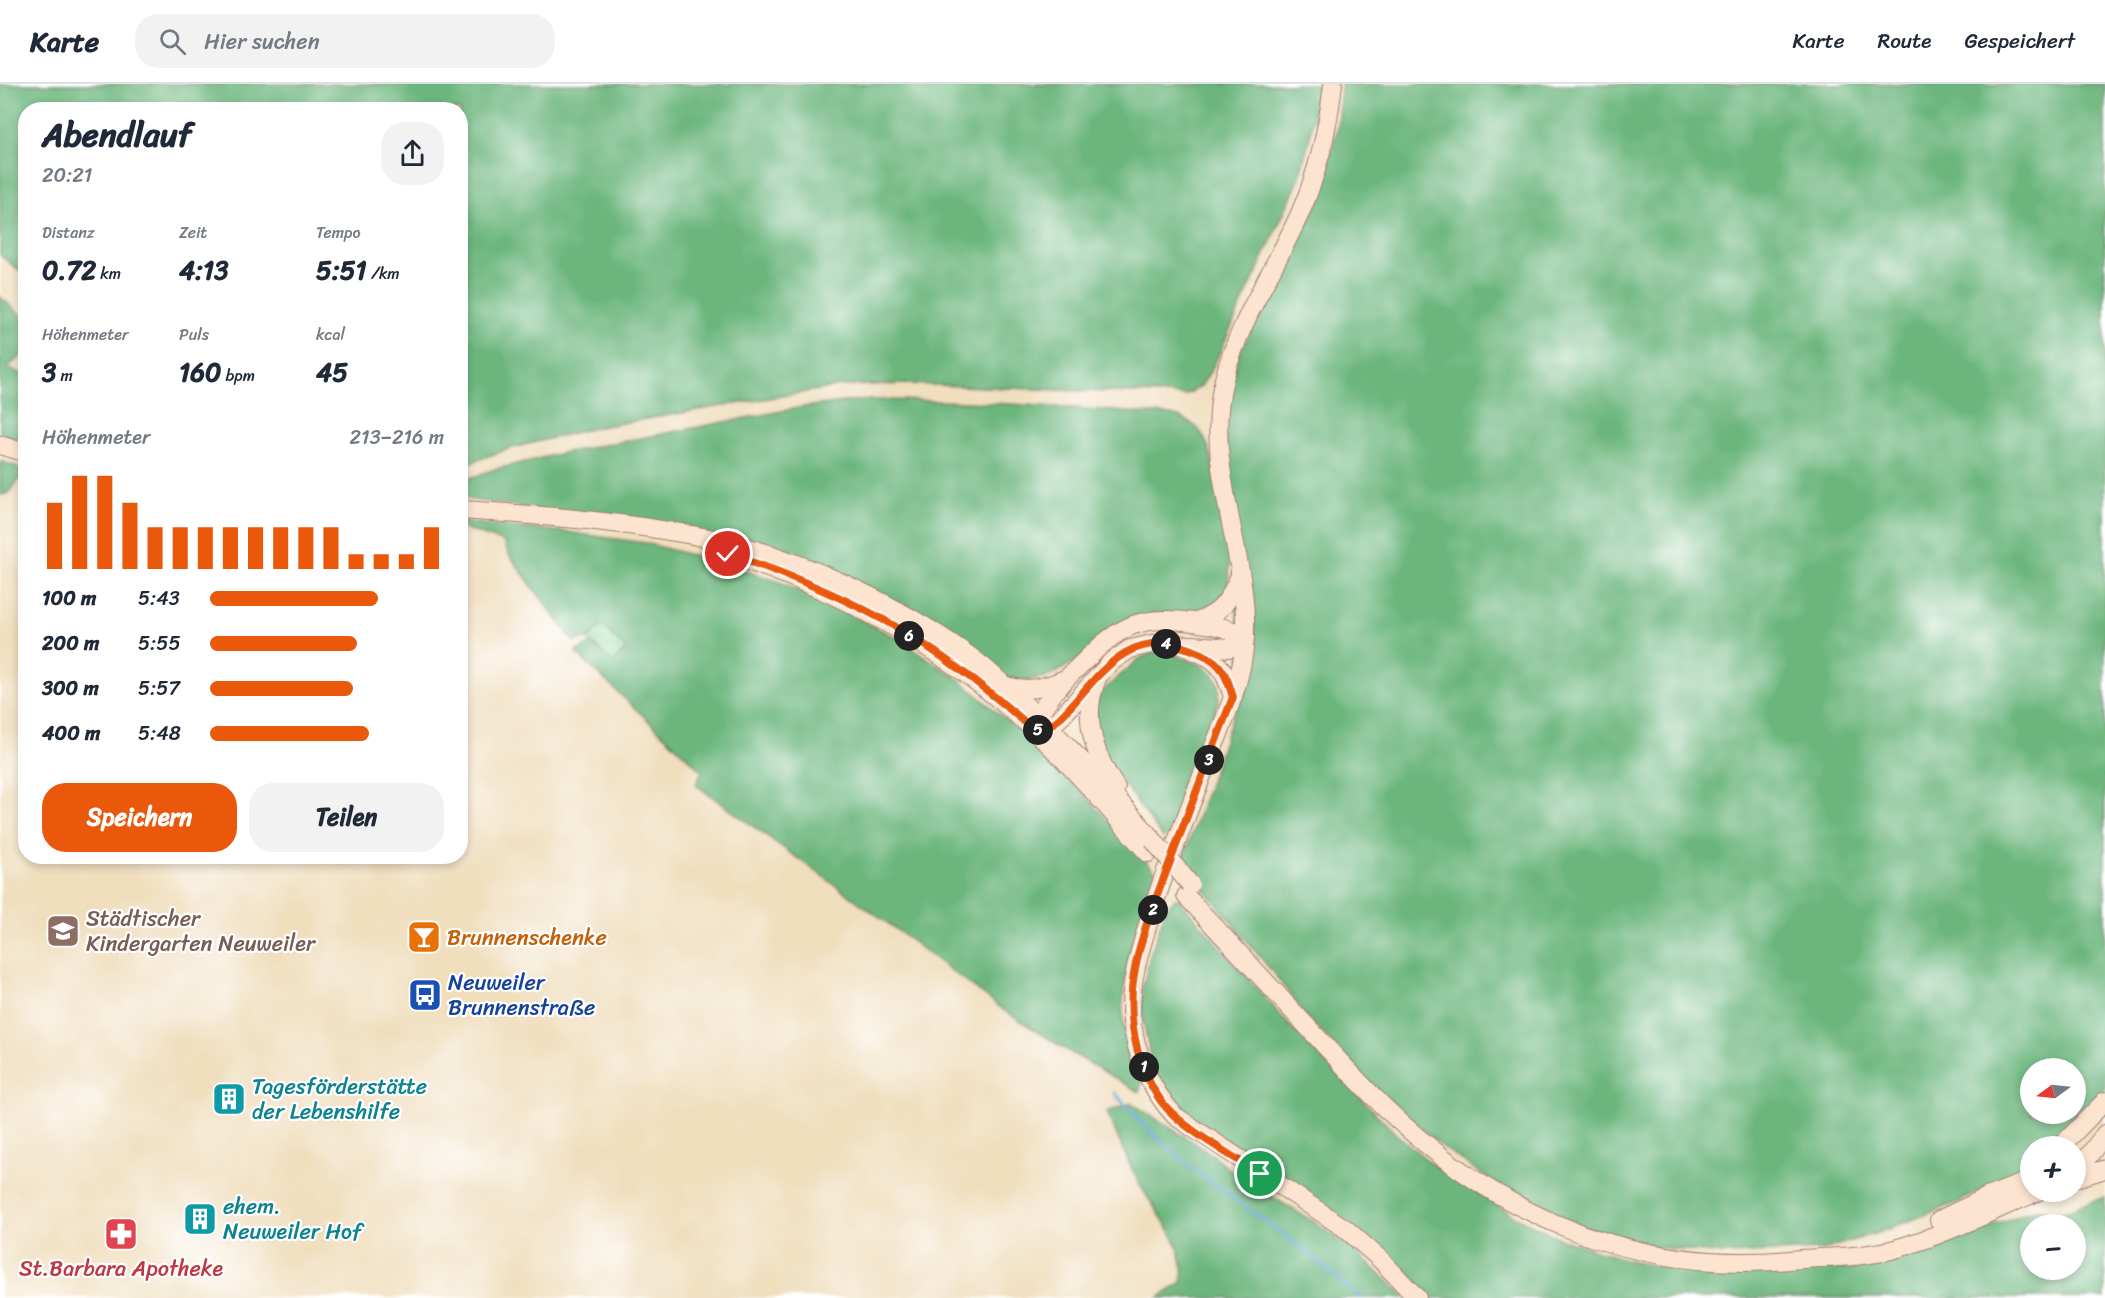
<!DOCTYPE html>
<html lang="de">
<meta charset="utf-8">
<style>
body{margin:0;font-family:Sriracha,sans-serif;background:#f2f2f3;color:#1f2937;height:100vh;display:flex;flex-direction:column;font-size:22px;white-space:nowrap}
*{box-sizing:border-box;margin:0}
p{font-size:20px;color:#747a83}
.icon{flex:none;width:33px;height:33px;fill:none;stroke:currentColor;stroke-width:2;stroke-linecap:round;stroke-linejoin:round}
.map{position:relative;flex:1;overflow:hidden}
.sheet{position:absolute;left:18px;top:18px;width:450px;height:762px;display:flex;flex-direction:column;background:#fff;border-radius:24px;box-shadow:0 3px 9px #0003}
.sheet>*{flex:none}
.needle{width:39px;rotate:255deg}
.controls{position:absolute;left:2020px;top:974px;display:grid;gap:12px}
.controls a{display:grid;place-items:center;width:66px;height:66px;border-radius:50%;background:#fff;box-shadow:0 3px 9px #0003;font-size:30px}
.pin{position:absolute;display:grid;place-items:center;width:51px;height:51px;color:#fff;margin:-26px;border:3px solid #fff;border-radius:50%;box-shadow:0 2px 6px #0007}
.km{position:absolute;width:30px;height:30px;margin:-15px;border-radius:50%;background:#222;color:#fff;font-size:16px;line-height:30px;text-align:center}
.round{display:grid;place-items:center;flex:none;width:63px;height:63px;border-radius:24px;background:#f2f2f3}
.headline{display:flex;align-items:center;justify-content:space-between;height:102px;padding:0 24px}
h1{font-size:33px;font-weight:800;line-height:45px}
.stats{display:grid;grid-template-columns:repeat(3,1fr);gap:9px;height:102px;padding:6px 24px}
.stats div{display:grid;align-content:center}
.stats b{font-size:26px;font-weight:800}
.stats small{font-size:16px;font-weight:400}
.stats p{font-size:16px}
.chart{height:168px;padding:12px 24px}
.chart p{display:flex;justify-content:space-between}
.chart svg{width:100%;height:108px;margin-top:6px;stroke:#ea580c;stroke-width:6}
.cta{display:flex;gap:12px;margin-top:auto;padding:12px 24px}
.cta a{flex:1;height:69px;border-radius:24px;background:#ea580c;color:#fff;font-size:24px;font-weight:800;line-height:69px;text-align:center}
.cta a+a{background:#f2f2f3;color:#1f2937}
ul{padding:0 24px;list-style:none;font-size:20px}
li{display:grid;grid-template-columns:96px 72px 1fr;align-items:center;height:45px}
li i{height:15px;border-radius:8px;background:#ea580c}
header{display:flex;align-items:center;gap:36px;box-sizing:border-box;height:84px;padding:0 30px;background:#fff;border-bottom:2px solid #e0e1e3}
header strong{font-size:28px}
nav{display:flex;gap:33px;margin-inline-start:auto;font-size:21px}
.search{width:420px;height:54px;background:#f2f2f3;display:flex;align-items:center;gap:15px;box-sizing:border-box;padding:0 21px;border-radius:24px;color:#747a83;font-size:22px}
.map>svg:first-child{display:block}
</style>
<header>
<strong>Karte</strong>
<div class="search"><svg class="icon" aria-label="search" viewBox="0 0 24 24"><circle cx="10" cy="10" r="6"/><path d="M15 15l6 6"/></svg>Hier suchen</div>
<nav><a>Karte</a><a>Route</a><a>Gespeichert</a></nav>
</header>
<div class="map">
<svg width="2105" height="1214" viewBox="0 0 2105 1214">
<rect width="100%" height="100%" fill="#fff"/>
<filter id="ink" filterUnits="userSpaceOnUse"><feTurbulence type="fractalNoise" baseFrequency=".0167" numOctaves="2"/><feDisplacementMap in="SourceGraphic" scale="12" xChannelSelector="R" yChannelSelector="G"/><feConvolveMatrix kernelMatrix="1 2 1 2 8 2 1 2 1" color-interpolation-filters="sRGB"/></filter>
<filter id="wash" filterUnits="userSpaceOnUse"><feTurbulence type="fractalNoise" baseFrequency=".008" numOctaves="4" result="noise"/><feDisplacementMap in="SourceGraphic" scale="24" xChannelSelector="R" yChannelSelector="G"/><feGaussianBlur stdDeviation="1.35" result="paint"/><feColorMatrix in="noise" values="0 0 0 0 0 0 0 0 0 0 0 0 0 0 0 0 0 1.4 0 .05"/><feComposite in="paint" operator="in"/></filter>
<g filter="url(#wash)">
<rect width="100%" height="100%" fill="#f0debd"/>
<!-- green -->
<path fill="#86d493" stroke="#687a5f" stroke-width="1.5" d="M602,541L626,565L613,579L588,555Z"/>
<!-- forest -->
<g fill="#6cb67d" stroke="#5b6a54" stroke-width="1.5" fill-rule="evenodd">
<path d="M0,0H1319L1310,53L1298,98L1214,281L1201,302L1186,311L907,300L841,302L593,344L508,365L461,382L460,26H26L25,191L0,171Z"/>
<path d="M1341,0H2105V1007L2051,1062H2031V1076L2000,1096L1959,1118L1880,1148L1822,1166L1724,1170L1654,1163L1587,1144L1506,1107L1444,1064L1386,1015L1304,930L1284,902L1182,778L1232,634L1243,609L1226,379L1225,319L1239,271L1303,142L1325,91L1338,43ZM2031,984H2076V1029H2031Z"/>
<path d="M0,213L25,234V269L7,284L25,291V359L0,351Z"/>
<path d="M862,316C965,315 1068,324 1171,331C1195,337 1204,347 1211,371L1230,473L1228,505L1202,531L1153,529L1051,592L1021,598L1007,593L782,470L527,424L461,414V401L465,396L492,386L562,369L803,323Z"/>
<path d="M0,377L26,386L9,409L0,411Z"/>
<path d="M463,438L566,448L645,459L722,479L780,498L825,518L895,553L956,593L1025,652L1063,688L1156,788C1138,847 1108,912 1131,974C1134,982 1139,991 1142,999L1139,1008L1070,968L1005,927L889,840L696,701L702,687L575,568L592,560L613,579L626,565L602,541L588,555L573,557L509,471L504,458L462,444Z"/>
<path d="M1162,568C1180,572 1214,580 1219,602C1220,606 1219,612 1219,616L1170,751L1163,754L1119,693L1100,663L1095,624L1098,614L1107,603L1139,575L1151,569Z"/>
<path d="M1177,813L1287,939L1397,1051L1437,1084L1516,1133L1557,1153L1595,1166L1638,1179L1681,1186L1725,1189L1820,1183L1855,1185L1929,1165L2037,1125L2056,1130L2105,1113V1214H1429L1371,1159L1175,1024L1156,991L1150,970L1143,936L1142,906L1150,872L1166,824ZM2031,1140H2076V1185H2031Z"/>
<path d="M1131,1019L1212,1070L1234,1090L1319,1141L1354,1166L1406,1214H1158L1182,1199C1187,1159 1161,1136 1142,1104C1128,1080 1118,1053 1107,1028Z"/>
</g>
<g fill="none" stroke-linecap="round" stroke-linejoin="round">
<!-- stream -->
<path stroke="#62a4d6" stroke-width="3" d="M1115,1009C1165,1072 1235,1113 1297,1161C1319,1178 1340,1196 1361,1214"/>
</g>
</g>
<g filter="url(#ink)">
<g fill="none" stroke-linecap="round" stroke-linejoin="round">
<defs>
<g id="secondary">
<path d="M1333,0C1328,43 1319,86 1301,127C1277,182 1239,236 1224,295C1199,395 1265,493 1239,592C1231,624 1217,654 1205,684C1186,733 1166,783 1150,833C1141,864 1130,895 1131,929C1134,967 1149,1004 1175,1032L1346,1145L1381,1176L1417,1214"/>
<path d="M0,361L26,369"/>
<path d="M460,426C543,431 627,438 708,454C796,471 899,521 971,573C989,586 1006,603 1022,618C1069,661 1112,708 1153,756"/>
<path d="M745,476C852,512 950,569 1033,645C1074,683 1110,727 1148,769"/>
<path d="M1196,538C1223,529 1228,517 1240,492"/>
<path d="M1190,565C1220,576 1224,584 1233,613"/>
<path d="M1096,597C1081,635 1095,672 1116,704"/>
<path d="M1005,602C1028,608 1044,604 1065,595"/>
<path d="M1035,644C1039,623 1058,603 1073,588C1116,546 1131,530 1193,538C1213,541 1229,543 1245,554"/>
<path d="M1038,646L1049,643L1061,633L1111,578L1130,565L1152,560L1194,561L1229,564L1245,554"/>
<path d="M1186,812C1224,853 1263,895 1302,937C1329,966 1356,996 1385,1024C1498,1132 1633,1190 1790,1176C1825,1173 1861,1174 1895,1165C1944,1151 1992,1127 2039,1107"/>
<path d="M2061,1062L2105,1017"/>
<path d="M2076,1084L2087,1074L2105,1050"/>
<path d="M2076,1094L2105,1085"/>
<path d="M1939,1136L1987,1113L2031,1096"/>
</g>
</defs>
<!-- secondary casing -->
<use href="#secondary" stroke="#9d7e74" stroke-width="20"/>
<!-- secondary -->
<use href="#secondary" stroke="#fde4d0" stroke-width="18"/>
<defs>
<path id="secondary-bridge" d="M1153,756L1190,800"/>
</defs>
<!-- secondary-bridge casing -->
<use href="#secondary-bridge" stroke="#9d7e74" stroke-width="20" stroke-linecap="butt"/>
<!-- secondary-bridge -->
<use href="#secondary-bridge" stroke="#fde4d0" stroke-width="18"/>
</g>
</g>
<g fill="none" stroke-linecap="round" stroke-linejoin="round" filter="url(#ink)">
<defs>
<path id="route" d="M728,470C794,492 860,519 919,557C960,584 998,614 1035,647C1051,645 1061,633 1071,622C1105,583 1132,545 1190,565C1220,576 1224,584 1233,613C1211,669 1189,726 1168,783C1153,822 1136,863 1132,905C1129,942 1138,986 1161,1017C1182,1045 1230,1070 1260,1090"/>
</defs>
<!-- route casing -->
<use href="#route" stroke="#fff" stroke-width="12"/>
<!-- route -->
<use href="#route" stroke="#ea580c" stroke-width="8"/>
</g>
<!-- icons -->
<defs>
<symbol id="school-square" viewBox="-11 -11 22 22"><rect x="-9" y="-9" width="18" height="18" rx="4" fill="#8d6e63" stroke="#fff"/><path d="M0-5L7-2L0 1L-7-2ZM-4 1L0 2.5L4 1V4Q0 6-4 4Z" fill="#fff"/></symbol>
<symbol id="bar-square" viewBox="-11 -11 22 22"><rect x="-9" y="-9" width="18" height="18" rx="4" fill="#e8710a" stroke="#fff"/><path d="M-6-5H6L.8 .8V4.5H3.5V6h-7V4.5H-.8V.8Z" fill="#fff"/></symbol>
<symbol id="bus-square" viewBox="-11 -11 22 22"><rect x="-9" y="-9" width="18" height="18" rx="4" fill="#1a4fb4" stroke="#fff"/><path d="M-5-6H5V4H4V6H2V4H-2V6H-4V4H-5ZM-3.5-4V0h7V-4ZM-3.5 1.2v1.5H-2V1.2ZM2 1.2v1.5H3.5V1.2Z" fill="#fff"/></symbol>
<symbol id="building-square" viewBox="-11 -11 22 22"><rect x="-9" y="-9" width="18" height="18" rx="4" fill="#0f9aa8" stroke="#fff"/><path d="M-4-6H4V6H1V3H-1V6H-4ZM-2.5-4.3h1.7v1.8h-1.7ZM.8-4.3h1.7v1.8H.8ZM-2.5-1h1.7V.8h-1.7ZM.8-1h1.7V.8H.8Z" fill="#fff"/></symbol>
<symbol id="pharmacy-square" viewBox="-11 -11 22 22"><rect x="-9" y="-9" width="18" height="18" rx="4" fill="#e0444e" stroke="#fff"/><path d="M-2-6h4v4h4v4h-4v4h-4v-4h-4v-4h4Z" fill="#fff"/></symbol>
</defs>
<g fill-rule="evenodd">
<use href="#school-square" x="44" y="828" width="38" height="38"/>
<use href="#bar-square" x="405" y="834" width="38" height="38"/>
<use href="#bus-square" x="406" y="892" width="38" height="38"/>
<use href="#building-square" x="210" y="996" width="38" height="38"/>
<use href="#building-square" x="181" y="1116" width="38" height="38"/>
<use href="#pharmacy-square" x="102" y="1131" width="38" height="38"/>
</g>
<g text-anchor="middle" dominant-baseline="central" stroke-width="4.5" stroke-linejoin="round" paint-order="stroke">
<!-- education labels -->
<g font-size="22" fill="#785e54" stroke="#fff" text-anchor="start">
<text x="86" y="834">Städtischer<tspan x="86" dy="25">Kindergarten Neuweiler</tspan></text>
</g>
<!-- food labels -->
<g font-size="22" fill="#c56008" stroke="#fff" text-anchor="start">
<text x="447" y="853">Brunnenschenke</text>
</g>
<!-- transit labels -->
<g font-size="22" fill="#164399" stroke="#fff" text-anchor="start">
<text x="448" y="898">Neuweiler<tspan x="448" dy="25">Brunnenstraße</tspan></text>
</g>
<!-- culture labels -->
<g font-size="22" fill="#0d838f" stroke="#fff" text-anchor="start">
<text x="252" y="1002">Tagesförderstätte<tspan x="252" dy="25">der Lebenshilfe</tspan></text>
<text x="223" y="1122">ehem.<tspan x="223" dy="25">Neuweiler Hof</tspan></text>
</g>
<!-- health labels -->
<g font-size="22" fill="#be3a42" stroke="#fff">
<text x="121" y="1184">St.Barbara Apotheke</text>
</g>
</g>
</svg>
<div class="controls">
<a><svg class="needle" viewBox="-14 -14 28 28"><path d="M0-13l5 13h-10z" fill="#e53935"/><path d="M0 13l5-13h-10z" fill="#747a83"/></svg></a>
<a>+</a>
<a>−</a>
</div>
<div class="pin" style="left:1260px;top:1090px;background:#1e9e55"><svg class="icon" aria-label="arrive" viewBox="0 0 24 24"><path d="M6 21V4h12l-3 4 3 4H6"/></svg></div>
<div class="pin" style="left:728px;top:470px;background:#d93025"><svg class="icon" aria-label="check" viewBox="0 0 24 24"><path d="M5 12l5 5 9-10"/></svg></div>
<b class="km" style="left:1144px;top:983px">1</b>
<b class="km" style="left:1153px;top:826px">2</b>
<b class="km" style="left:1209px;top:676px">3</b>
<b class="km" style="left:1166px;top:560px">4</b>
<b class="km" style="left:1038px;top:646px">5</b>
<b class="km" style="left:909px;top:552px">6</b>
<section class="sheet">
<div class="headline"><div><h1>Abendlauf</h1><p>20:21</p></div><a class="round"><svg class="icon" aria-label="share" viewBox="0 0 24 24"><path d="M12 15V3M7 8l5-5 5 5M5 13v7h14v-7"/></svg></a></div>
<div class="stats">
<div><p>Distanz</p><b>0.72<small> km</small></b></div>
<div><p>Zeit</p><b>4:13</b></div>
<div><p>Tempo</p><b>5:51<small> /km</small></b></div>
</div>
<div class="stats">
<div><p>Höhenmeter</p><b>3<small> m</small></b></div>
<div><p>Puls</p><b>160<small> bpm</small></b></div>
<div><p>kcal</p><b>45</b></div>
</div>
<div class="chart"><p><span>Höhenmeter</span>213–216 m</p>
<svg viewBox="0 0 160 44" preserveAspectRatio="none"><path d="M5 44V17M15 44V6M25 44V6M35 44V17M45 44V27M55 44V27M65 44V27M75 44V27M85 44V27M95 44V27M105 44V27M115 44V27M125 44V38M135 44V38M145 44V38M155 44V27"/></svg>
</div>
<ul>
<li><b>100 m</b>5:43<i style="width:72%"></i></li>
<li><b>200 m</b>5:55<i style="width:63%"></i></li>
<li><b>300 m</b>5:57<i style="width:61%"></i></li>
<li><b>400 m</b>5:48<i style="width:68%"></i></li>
</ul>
<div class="cta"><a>Speichern</a><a>Teilen</a></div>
</section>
</div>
